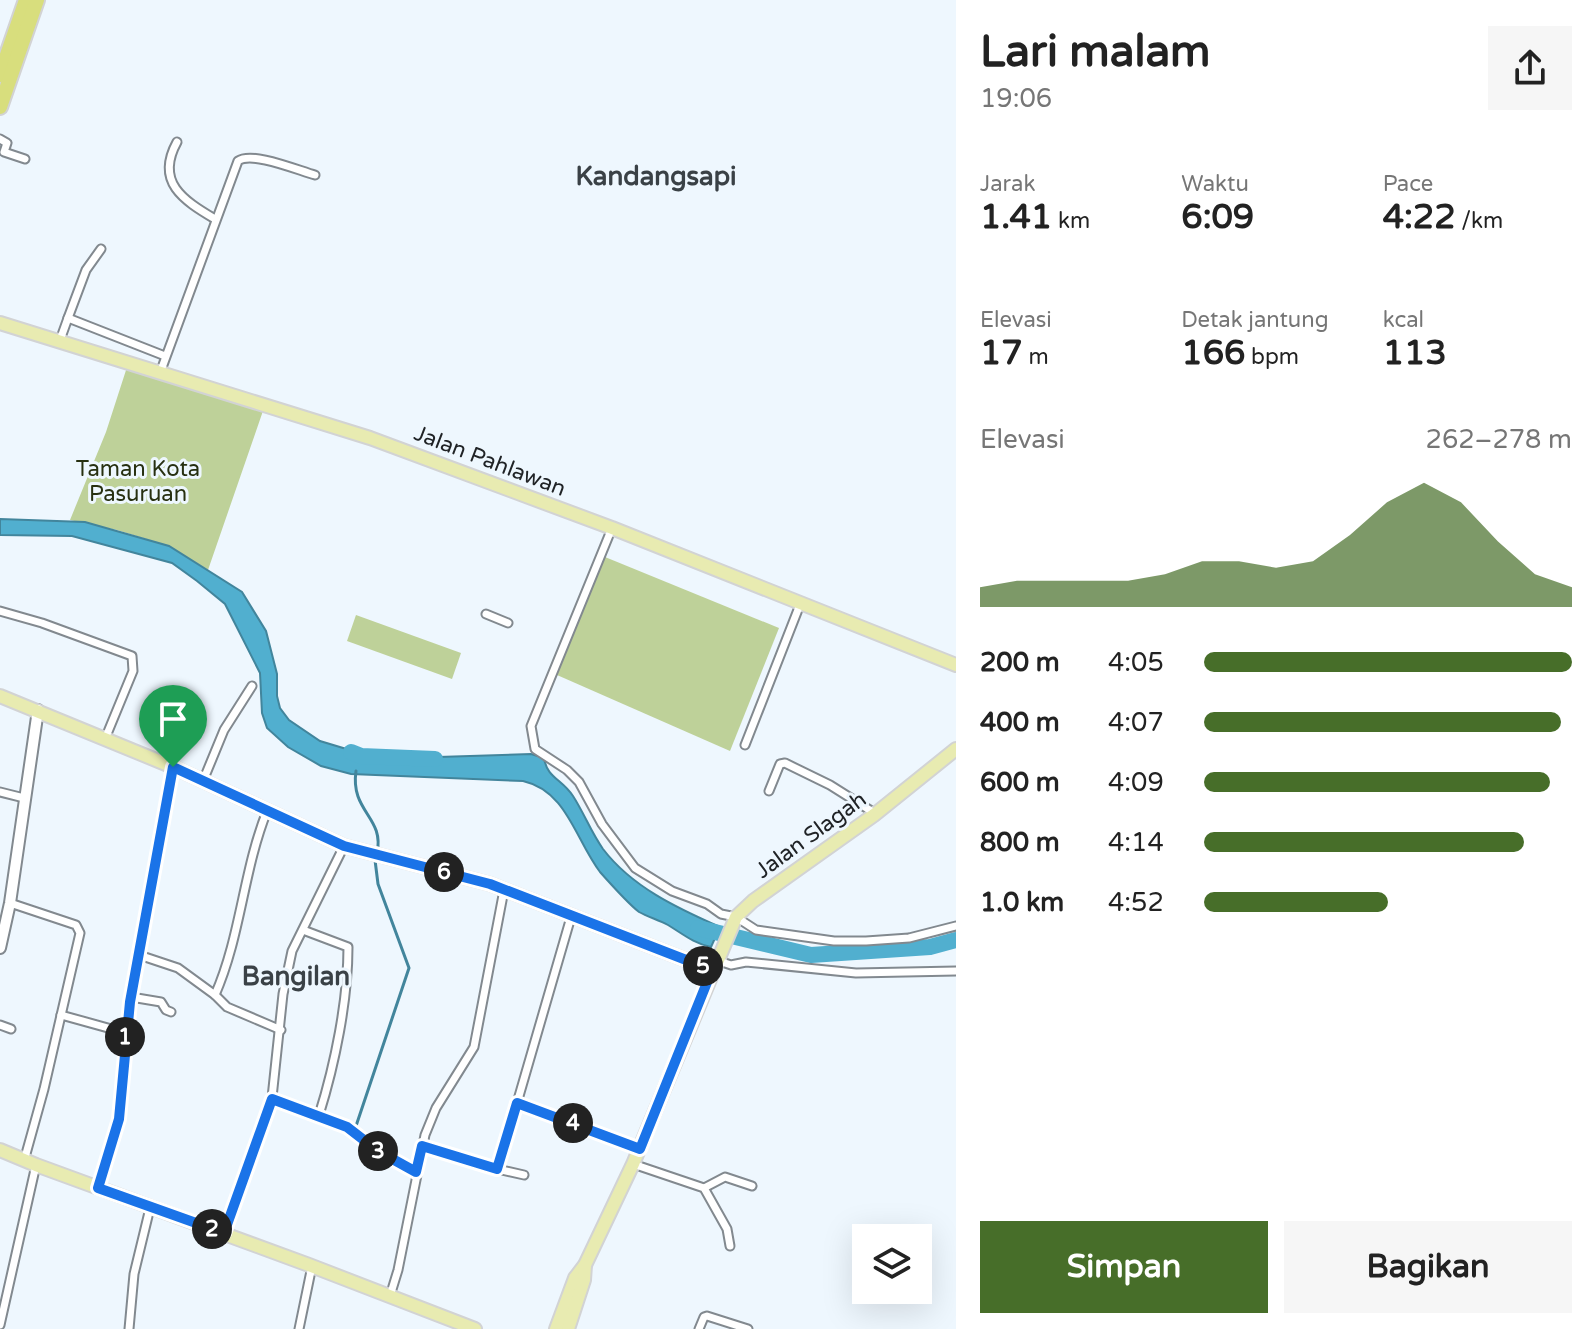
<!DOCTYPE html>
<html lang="id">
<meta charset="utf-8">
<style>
body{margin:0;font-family:"Varela Round",sans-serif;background:#f6f6f6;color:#222;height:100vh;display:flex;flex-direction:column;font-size:30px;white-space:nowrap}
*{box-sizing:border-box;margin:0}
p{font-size:26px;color:#767676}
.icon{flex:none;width:44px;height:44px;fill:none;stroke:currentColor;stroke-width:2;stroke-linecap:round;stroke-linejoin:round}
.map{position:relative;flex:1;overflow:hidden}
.drawer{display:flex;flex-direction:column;background:#fff;width:640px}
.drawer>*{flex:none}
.controls{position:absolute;left:852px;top:1224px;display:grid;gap:16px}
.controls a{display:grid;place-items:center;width:80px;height:80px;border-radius:0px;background:#fff;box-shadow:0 8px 32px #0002;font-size:40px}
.pin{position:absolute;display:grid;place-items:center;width:68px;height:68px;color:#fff;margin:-82px -34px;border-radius:50% 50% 50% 0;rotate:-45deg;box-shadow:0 0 8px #0007}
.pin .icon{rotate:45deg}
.km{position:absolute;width:40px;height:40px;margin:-20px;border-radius:50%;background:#222;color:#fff;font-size:22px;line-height:40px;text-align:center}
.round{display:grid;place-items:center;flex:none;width:84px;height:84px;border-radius:0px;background:#f6f6f6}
.headline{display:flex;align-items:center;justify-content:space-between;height:136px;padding:0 24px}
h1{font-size:44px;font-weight:800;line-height:60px}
.metrics{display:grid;grid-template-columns:repeat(3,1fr);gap:12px;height:136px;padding:8px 24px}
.metrics div{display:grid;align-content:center}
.metrics b{font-size:34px;font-weight:800}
.metrics small{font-size:22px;font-weight:400}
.metrics p{font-size:22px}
.chart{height:224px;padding:16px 24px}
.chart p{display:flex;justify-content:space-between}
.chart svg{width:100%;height:144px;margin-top:8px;fill:#476e29;opacity:.7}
.action{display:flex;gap:16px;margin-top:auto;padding:16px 24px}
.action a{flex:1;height:92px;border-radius:0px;background:#476e29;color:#fff;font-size:32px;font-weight:800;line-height:92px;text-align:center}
.action a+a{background:#f6f6f6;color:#222}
ul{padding:0 24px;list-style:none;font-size:26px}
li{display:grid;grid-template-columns:128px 96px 1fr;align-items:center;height:60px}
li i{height:20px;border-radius:10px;background:#476e29}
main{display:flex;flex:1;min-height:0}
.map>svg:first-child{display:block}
</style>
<main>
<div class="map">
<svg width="956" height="1329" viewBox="0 0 956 1329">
<rect width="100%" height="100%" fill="#eef7fe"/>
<!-- green -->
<g fill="#bed199">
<path d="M128,364L264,408L208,570L169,546L117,530L70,520L106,432Z"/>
<path d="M605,557L779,628L730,751L557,675Z"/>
<path d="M356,615L461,653L452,679L347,641Z"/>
</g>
<!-- water -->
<path fill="#51afcf" stroke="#42859c" stroke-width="2" d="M0,519L85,522L169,546L242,592L266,631L277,674V696L280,708L289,720L320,741L373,757L406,758L531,754L544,758C547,778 562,779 573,796C584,813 591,832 603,849C632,887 677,908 720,927L711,947C693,943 683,934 668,925C659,920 648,917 639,912C630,905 608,881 600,872C575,839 567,791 523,781L351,774L321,766L288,747L267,728L262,713L260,673L225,604L197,581L172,563L72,536L0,535Z"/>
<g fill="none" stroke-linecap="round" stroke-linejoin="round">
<!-- stream -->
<g stroke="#42859c" stroke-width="3">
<path d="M356,771C350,812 385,817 377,853"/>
<path d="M355,1129L409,968L378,884L375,860"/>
</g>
<!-- river -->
<g stroke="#51afcf" stroke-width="16">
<path d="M351,752L361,756L435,759"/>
<path d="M698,928L811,955L930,947L956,940"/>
</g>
<defs>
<g id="street">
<path d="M0,139L7,143L4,152L25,159"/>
<path d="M177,142C155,182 183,200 215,219"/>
<path d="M68,318L86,270L101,249"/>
<path d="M59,343L68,318L165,356"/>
<path d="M160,373L238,161C252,151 297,170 315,175"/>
<path d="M612,528L531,726L535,749L567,770L579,782L602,824L635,868L672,891L707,904L721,914L736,917L756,930L834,941H866L909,938L956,926"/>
<path d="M0,611L42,623L132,656L133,671L105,739"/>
<path d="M486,614L508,623"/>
<path d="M745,745L801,602"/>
<path d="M203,781L224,730L252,686"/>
<path d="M769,791L780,764L785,763L830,785L876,814"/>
<path d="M0,792L24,798"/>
<path d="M10,903L76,925L80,933L44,1089L24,1161"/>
<path d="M571,917L517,1103L640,1149"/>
<path d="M303,930L348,947C348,1000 335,1064 319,1115"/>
<path d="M139,955L178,968L215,995C241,936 243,871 267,811"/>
<path d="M716,960L731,965L746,962L856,973L956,971"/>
<path d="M215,995L227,1007L281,1030"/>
<path d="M131,997L161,1002L166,1010L171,1012"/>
<path d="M61,1015L126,1033"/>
<path d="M0,1025L11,1029"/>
<path d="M272,1099L347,1127L378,1151L416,1172"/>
<path d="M517,1103L497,1169L524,1175"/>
<path d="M422,1146L497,1169"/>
<path d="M633,1164L704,1188L727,1229L730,1246"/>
<path d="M98,1188L119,1119L130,1002L173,767"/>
<path d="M704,1188L725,1177L752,1186"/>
<path d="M224,1233L271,1107L283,994L292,951L344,846"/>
<path d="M390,1296L398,1270L425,1135L436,1108L474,1047L504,890"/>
<path d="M0,1325L36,1165"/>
<path d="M129,1329L134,1274L150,1208"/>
<path d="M299,1329L312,1266"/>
<path d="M699,1329L704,1317L707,1316L748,1329"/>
</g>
<path id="secondary" d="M0,948L10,903L38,710"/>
<g id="primary">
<path d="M0,323L370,438L612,528L956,665"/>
<path d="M0,696L173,767L344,846L490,884L712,970"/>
<path d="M0,1150L36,1165L309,1265L475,1329"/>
<path d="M556,1329L575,1278L585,1265L633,1164L736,917L753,901L874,815L956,749"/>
<path d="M568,1329L584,1280L585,1265"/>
</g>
<g id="highway">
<path d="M0,75L26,0"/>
<path d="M0,107L37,0"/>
</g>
</defs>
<!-- street casing -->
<use href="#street" stroke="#82898f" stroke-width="11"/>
<!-- secondary casing -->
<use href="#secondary" stroke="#82898f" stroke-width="14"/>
<!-- primary casing -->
<use href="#primary" stroke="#d2d3d4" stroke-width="16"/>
<!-- highway casing -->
<use href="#highway" stroke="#d2d3d4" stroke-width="18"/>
<!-- street -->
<use href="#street" stroke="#fff" stroke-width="7"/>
<!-- secondary -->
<use href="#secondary" stroke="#fff" stroke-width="10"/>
<!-- primary -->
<use href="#primary" stroke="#e8ebb1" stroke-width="12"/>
<!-- highway -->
<use href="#highway" stroke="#d8de7d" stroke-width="14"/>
</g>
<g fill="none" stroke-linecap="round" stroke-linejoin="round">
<defs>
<path id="route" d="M173,767L344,846L490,884L712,970L640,1149L517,1103L497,1169L422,1146L416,1172L378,1151L347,1127L272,1099L224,1233L98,1188L119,1119L130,1002Z"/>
</defs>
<!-- route casing -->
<use href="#route" stroke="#fff" stroke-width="16"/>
<!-- route -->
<use href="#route" stroke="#1a73e8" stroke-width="10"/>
</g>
<g text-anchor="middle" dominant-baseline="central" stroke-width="6" stroke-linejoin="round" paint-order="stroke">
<!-- street labels -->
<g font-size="22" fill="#202326" stroke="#eef7fe">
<text transform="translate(490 461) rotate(21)">Jalan Pahlawan</text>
<text transform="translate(811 835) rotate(-36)">Jalan Slagah</text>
</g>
<!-- park labels -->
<g font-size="22" fill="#273011" stroke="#eef7fe">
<text x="138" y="469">Taman Kota<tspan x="138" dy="25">Pasuruan</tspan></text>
</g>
<!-- quarter labels -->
<g font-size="26" font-weight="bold" fill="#3a4146" stroke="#eef7fe">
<text x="656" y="176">Kandangsapi</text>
<text x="296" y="976">Bangilan</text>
</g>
</g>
</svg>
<div class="controls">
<a><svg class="icon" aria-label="layers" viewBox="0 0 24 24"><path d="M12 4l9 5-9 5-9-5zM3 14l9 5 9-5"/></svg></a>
</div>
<div class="pin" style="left:173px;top:767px;background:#1e9e55"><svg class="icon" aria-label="arrive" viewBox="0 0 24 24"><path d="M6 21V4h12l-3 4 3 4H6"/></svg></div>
<b class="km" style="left:125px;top:1037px">1</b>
<b class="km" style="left:212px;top:1229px">2</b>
<b class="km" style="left:378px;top:1151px">3</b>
<b class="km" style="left:573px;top:1123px">4</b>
<b class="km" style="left:703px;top:966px">5</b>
<b class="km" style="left:444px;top:872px">6</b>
</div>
<section class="drawer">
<div class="headline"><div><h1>Lari malam</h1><p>19:06</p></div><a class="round"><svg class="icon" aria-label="share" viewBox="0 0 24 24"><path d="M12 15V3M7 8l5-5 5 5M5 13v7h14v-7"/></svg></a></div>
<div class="metrics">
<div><p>Jarak</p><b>1.41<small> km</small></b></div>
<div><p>Waktu</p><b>6:09</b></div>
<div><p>Pace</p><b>4:22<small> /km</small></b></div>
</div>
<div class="metrics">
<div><p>Elevasi</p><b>17<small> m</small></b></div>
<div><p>Detak jantung</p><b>166<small> bpm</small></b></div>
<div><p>kcal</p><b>113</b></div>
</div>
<div class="chart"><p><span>Elevasi</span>262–278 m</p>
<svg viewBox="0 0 160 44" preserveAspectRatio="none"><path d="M0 44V38L10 36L20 36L30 36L40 36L50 34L60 30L70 30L80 32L90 30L100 22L110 12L120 6L130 12L140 24L150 34L160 38V44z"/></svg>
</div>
<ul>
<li><b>200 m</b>4:05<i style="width:100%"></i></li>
<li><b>400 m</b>4:07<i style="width:97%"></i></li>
<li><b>600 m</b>4:09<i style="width:94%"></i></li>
<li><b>800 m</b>4:14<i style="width:87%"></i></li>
<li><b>1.0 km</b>4:52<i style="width:50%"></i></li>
</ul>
<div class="action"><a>Simpan</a><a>Bagikan</a></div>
</section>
</main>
